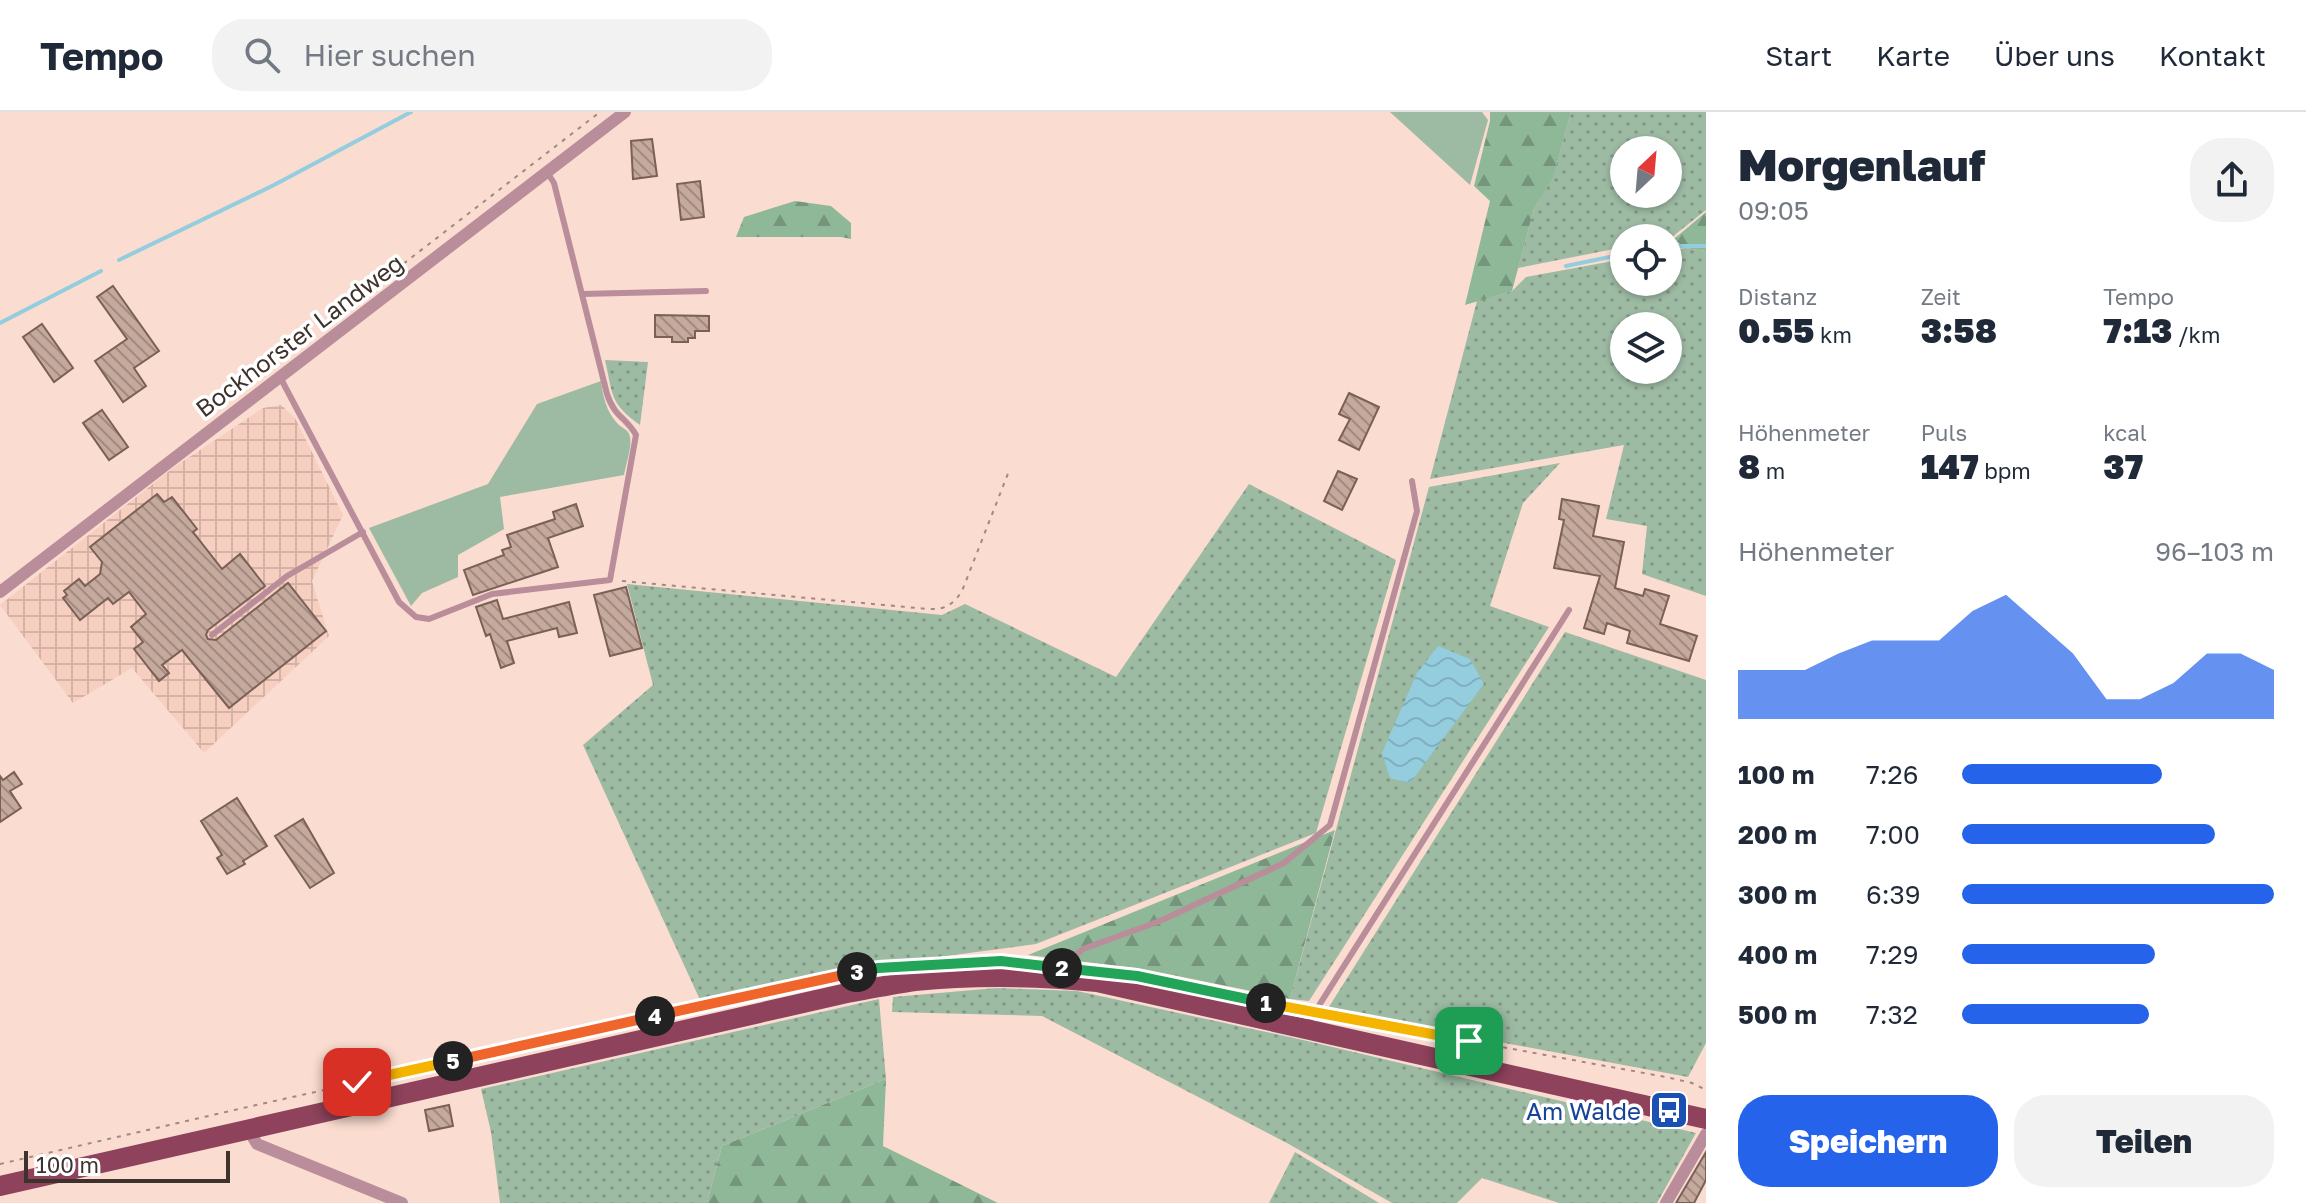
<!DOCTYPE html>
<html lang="de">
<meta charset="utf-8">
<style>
body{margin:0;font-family:"Golos Text",sans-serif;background:#f2f2f3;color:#1f2937;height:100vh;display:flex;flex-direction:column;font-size:30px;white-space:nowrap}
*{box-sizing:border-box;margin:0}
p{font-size:26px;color:#747a83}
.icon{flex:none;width:44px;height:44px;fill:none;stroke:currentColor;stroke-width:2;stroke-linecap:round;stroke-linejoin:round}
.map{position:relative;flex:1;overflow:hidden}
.panel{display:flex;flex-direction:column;background:#fff;width:600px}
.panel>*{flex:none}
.needle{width:52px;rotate:26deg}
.buttons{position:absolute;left:1610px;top:24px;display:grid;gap:16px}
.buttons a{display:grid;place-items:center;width:72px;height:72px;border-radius:50%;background:#fff;box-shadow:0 2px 6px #0004;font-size:40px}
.scale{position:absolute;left:24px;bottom:20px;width:206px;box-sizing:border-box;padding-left:8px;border:4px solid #3e322d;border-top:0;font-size:22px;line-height:28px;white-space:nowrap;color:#3e322d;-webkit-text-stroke:6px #fff;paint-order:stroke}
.pin{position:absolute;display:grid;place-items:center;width:68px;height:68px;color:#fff;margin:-34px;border-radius:16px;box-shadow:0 4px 12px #0006}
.km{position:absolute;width:40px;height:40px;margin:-20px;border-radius:50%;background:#222;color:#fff;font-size:22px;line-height:40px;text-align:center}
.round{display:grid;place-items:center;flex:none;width:84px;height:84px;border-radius:32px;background:#f2f2f3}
.headline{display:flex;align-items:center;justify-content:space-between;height:136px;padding:0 32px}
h1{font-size:44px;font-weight:800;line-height:60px}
.figures{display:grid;grid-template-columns:repeat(3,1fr);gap:12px;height:136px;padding:8px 32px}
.figures div{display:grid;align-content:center}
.figures b{font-size:34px;font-weight:800}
.figures small{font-size:22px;font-weight:400}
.figures p{font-size:22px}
.chart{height:224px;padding:16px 32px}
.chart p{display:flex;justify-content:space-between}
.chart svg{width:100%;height:144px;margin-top:8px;fill:#2563eb;opacity:.7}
.action{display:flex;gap:16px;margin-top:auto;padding:16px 32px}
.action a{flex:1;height:92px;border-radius:32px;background:#2563eb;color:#fff;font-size:32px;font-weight:800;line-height:92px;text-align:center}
.action a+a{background:#f2f2f3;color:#1f2937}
ul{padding:0 32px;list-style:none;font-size:26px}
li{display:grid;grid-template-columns:128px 96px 1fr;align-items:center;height:60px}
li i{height:20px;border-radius:10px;background:#2563eb}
header{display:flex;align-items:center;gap:48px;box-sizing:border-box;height:112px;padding:0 40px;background:#fff;border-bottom:2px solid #e0e1e3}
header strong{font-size:38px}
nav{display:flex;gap:44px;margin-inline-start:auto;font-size:28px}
.search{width:560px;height:72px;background:#f2f2f3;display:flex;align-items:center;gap:20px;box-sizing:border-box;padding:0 28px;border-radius:32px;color:#747a83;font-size:30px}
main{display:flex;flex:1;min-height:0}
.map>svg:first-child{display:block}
</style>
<header>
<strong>Tempo</strong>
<div class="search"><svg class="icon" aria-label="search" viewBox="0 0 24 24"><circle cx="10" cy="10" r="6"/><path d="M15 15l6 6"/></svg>Hier suchen</div>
<nav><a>Start</a><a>Karte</a><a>Über uns</a><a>Kontakt</a></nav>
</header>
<main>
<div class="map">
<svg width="1706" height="1091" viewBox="0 0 1706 1091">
<defs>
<pattern id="industrial-grid" width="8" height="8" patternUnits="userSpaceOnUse" patternTransform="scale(2)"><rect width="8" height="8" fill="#f6cfc0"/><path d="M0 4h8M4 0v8" fill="none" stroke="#d4b2a5"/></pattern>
<pattern id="grass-dots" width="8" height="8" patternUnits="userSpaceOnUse" patternTransform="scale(2)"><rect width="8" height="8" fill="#9dbaa3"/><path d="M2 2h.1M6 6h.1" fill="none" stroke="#819885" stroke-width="1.8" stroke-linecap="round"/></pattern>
<pattern id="forest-firs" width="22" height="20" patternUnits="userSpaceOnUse" patternTransform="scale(2)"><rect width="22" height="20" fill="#8eb898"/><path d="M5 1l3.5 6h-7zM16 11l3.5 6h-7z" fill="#75967c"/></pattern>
<pattern id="water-waves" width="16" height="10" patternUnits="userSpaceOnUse" patternTransform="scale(2)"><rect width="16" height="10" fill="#93cdde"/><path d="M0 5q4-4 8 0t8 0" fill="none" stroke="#80b0bf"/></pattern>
<pattern id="building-back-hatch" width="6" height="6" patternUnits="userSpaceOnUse" patternTransform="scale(2)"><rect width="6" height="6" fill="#c6a99d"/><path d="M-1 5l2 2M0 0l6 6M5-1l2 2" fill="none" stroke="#a28a80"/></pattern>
</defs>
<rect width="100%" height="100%" fill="#fbdcd0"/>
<!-- industrial -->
<path fill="url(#industrial-grid)" d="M281,293L295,306L343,403L312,469L329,524L204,641L132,556L73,591L0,493L173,356L263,296Z"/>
<!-- grass -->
<g fill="url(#grass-dots)" fill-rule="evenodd">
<path d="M1571,0H1706V98L1672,125L1624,126V135L1518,156L1534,97L1553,65ZM1624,38H1668V82H1624Z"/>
<path d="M1685,136L1706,139V484L1642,462L1647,414L1606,407L1624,333L1430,367L1477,189L1512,179L1526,165L1624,147V170H1668V139ZM1624,214H1668V258H1624Z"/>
<path d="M605,248L648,250L640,313C609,291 613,282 605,248Z"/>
<path d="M1560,351L1523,391L1490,494L1549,515L1309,889L1290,887L1429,375Z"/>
<path d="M1249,372L1396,448L1316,721L1036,832L863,855L701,890L583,633L653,573L627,472L942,503L965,492L1116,565Z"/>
<path d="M1565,520L1706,568V931L1688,965L1327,898Z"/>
<path d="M996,876L1077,879L1303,928L1696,1021L1657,1091H1559L1482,1066L1457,1091H1392L1287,1031L1042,904L892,900L893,885Z"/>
<path d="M879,887L886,967L722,1034L707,1091H500L491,1020L481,977Z"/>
<path d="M1295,1040L1379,1091H1269Z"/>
</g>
<!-- forest -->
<g fill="url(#forest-firs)">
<path d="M1490,0H1571L1553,66L1534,97L1512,179L1465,193L1490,89L1474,74L1490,9Z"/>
<path d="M795,89L831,94L851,111V127L841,125H736L744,105Z"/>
<path d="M1706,100V139L1685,136L1674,127Z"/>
<path d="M1335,718L1290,887L1143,857L1028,843Z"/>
<path d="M886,967L883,1034L998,1091H707L722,1034Z"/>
</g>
<!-- garden -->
<g fill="#9dbaa3">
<path d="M1390,0H1482L1488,8L1470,73Z"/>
<path d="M601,269C603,284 606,299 617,311C622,317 628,316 630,325C632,336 626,352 624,363L500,385L504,417L458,443V465L422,481L411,494L369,416L488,372L537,292Z"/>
</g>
<!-- water -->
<path fill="url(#water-waves)" d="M1438,534L1470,547L1484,572L1410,671L1390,666L1382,641L1417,561Z"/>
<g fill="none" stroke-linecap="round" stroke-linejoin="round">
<!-- stream -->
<g stroke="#93cdde" stroke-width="4">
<path d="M1668,134H1706"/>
<path d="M119,148L274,73L411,0"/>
<path d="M1566,154L1624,142"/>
<path d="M0,211L101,159"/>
</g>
</g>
<!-- building -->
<g fill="url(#building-back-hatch)" stroke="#7a6055" stroke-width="2">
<path d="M652,27L657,64L633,67L631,29Z"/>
<path d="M700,69L704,105L681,108L677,72Z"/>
<path d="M113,174L159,239L134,256L146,274L123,290L95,249L127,227L97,185Z"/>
<path d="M655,203L709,204V219H695V226H688V230H672V225H655Z"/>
<path d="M42,212L73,256L54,270L23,225Z"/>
<path d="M1349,281L1379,295L1359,338L1339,328L1350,307L1339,302Z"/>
<path d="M102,298L128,335L109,348L83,311Z"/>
<path d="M1338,359L1357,367L1342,398L1324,389Z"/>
<path d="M157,382L164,390L172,385L197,417L193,420L222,457L240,442L265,474L208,518L206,523L208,527L216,528L288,471L326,519L229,596L182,538L162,553L169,561L159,569L134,537L143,530L131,515L146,502L129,480L113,492L108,486L80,508L63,486L67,483L64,479L79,467L85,474L100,462L102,450L90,435Z"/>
<path d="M1562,387L1599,394L1593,424L1624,430L1615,476L1643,484L1645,477L1669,484L1660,512L1697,524L1689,549L1627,531L1630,519L1607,511L1604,522L1584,516L1600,464L1554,456L1564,408L1559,407Z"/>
<path d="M576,392L583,414L548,426L558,455L473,483L464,458L504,443L502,438L511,435L507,423L555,407L553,400Z"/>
<path d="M626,475L642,536L610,544L594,483Z"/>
<path d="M497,488L503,507L569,490L577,521L559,525L557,516L507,529L514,551L501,556L490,522L486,524L476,495Z"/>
<path d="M14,660L22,672L10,679L21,696L0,710V664L3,668Z"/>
<path d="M237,686L267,734L243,749L245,752L227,762L217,746L222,743L201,709Z"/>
<path d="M303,707L334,761L310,776L275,724Z"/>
<path d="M449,993L453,1014L429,1019L425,998Z"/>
<path d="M1706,1040V1068L1694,1091H1676Z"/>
</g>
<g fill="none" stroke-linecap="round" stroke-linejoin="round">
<!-- path -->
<g stroke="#9f8981" stroke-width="2" stroke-dasharray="4 6" stroke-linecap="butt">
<path d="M372,176L600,0"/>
<path d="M622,469L928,497C945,498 953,493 962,479L1009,359"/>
<path d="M848,862L885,855"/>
<path d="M1326,903L1666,965L1692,971L1706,978"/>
<path d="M0,1052L243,996L830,866"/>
</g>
<!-- service -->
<g stroke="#b98d99" stroke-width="6">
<path d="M582,182L706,179"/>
<path d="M280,265L399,490L416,505L429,507L492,482L610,468L636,323C626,305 615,306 607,282L554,71L547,60"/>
<path d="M212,523L287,464L363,420"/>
<path d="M1054,861L1083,837L1160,809L1284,751L1330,713L1417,399L1412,369"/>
<path d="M1306,914L1569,498"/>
</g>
<!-- minor -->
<g stroke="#b98d99" stroke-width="12">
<path d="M0,480L625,0"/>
<path d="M248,1017L257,1032L402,1091"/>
<path d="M1666,1091L1706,1022"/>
</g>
<!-- primary -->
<path stroke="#8e425c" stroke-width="20" d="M0,1074L847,881C870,877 893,872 915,869C976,863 1036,864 1097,870L1706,1007"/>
</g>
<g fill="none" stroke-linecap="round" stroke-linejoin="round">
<defs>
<path id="split-1" d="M1266,891L1469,929"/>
<path id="split-2" d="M1062,856L1137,864L1266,891"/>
<path id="split-3" d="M857,860L878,856L1001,849L1062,856"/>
<path id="split-4" d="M655,904L857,860"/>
<path id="split-5" d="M453,949L655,904"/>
<path id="split-6" d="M357,970L453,949"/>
</defs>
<!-- split-1 casing -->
<use href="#split-1" stroke="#fff" stroke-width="16"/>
<!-- split-2 casing -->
<use href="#split-2" stroke="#fff" stroke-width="16"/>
<!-- split-3 casing -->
<use href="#split-3" stroke="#fff" stroke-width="16"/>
<!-- split-4 casing -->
<use href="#split-4" stroke="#fff" stroke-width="16"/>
<!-- split-5 casing -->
<use href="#split-5" stroke="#fff" stroke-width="16"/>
<!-- split-6 casing -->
<use href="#split-6" stroke="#fff" stroke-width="16"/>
<!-- split-1 -->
<use href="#split-1" stroke="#f5b400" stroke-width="10"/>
<!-- split-2 -->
<use href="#split-2" stroke="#22a559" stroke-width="10"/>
<!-- split-3 -->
<use href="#split-3" stroke="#22a559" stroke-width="10"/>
<!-- split-4 -->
<use href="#split-4" stroke="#f0652b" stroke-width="10"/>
<!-- split-5 -->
<use href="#split-5" stroke="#f0652b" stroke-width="10"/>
<!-- split-6 -->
<use href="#split-6" stroke="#f5b400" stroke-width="10"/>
</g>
<!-- icons -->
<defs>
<symbol id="bus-square" viewBox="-11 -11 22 22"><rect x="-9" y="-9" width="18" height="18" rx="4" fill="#1a4fb4" stroke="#fff"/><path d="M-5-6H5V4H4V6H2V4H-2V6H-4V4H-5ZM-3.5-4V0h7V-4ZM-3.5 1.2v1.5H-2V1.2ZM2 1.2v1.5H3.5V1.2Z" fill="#fff"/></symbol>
</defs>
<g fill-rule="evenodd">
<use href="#bus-square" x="1647" y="976" width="44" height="44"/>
</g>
<g text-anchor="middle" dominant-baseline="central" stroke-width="7" stroke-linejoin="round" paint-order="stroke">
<!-- street labels -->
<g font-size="24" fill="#3e322d" stroke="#fff">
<text transform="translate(299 223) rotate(-37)">Bockhorster Landweg</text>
</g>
<!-- transit labels -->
<g font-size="24" fill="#164399" stroke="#fff" text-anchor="end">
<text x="1641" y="998">Am Walde</text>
</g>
</g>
</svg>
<div class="buttons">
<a><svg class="needle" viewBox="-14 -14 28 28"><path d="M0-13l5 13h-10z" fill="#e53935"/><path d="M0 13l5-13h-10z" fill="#747a83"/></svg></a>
<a><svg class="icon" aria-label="locate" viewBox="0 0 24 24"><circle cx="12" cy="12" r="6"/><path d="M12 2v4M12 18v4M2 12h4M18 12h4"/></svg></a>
<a><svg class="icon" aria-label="layers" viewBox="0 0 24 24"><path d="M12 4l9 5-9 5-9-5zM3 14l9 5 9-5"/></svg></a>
</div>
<div class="scale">100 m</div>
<div class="pin" style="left:1469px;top:929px;background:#1e9e55"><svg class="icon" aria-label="arrive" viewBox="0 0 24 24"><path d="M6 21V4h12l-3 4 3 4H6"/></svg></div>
<div class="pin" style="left:357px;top:970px;background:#d93025"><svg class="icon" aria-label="check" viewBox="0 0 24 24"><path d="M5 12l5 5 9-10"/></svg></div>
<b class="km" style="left:1266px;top:891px">1</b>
<b class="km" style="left:1062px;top:856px">2</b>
<b class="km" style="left:857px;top:860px">3</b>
<b class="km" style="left:655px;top:904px">4</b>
<b class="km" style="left:453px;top:949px">5</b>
</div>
<section class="panel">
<div class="headline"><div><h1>Morgenlauf</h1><p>09:05</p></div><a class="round"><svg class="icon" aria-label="share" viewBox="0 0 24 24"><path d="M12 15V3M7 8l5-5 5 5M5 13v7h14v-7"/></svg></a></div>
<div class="figures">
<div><p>Distanz</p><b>0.55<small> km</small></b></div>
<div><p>Zeit</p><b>3:58</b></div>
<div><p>Tempo</p><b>7:13<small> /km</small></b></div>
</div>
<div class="figures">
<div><p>Höhenmeter</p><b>8<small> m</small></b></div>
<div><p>Puls</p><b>147<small> bpm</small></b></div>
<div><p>kcal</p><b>37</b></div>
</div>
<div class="chart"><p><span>Höhenmeter</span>96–103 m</p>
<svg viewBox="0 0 160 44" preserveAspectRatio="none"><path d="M0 44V29L10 29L20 29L30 24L40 20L50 20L60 20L70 11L80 6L90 15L100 24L110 38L120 38L130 33L140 24L150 24L160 29V44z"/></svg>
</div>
<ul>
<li><b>100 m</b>7:26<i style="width:64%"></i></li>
<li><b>200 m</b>7:00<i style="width:81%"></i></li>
<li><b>300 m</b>6:39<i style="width:100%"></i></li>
<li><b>400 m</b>7:29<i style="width:62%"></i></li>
<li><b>500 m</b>7:32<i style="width:60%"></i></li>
</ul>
<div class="action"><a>Speichern</a><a>Teilen</a></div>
</section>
</main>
